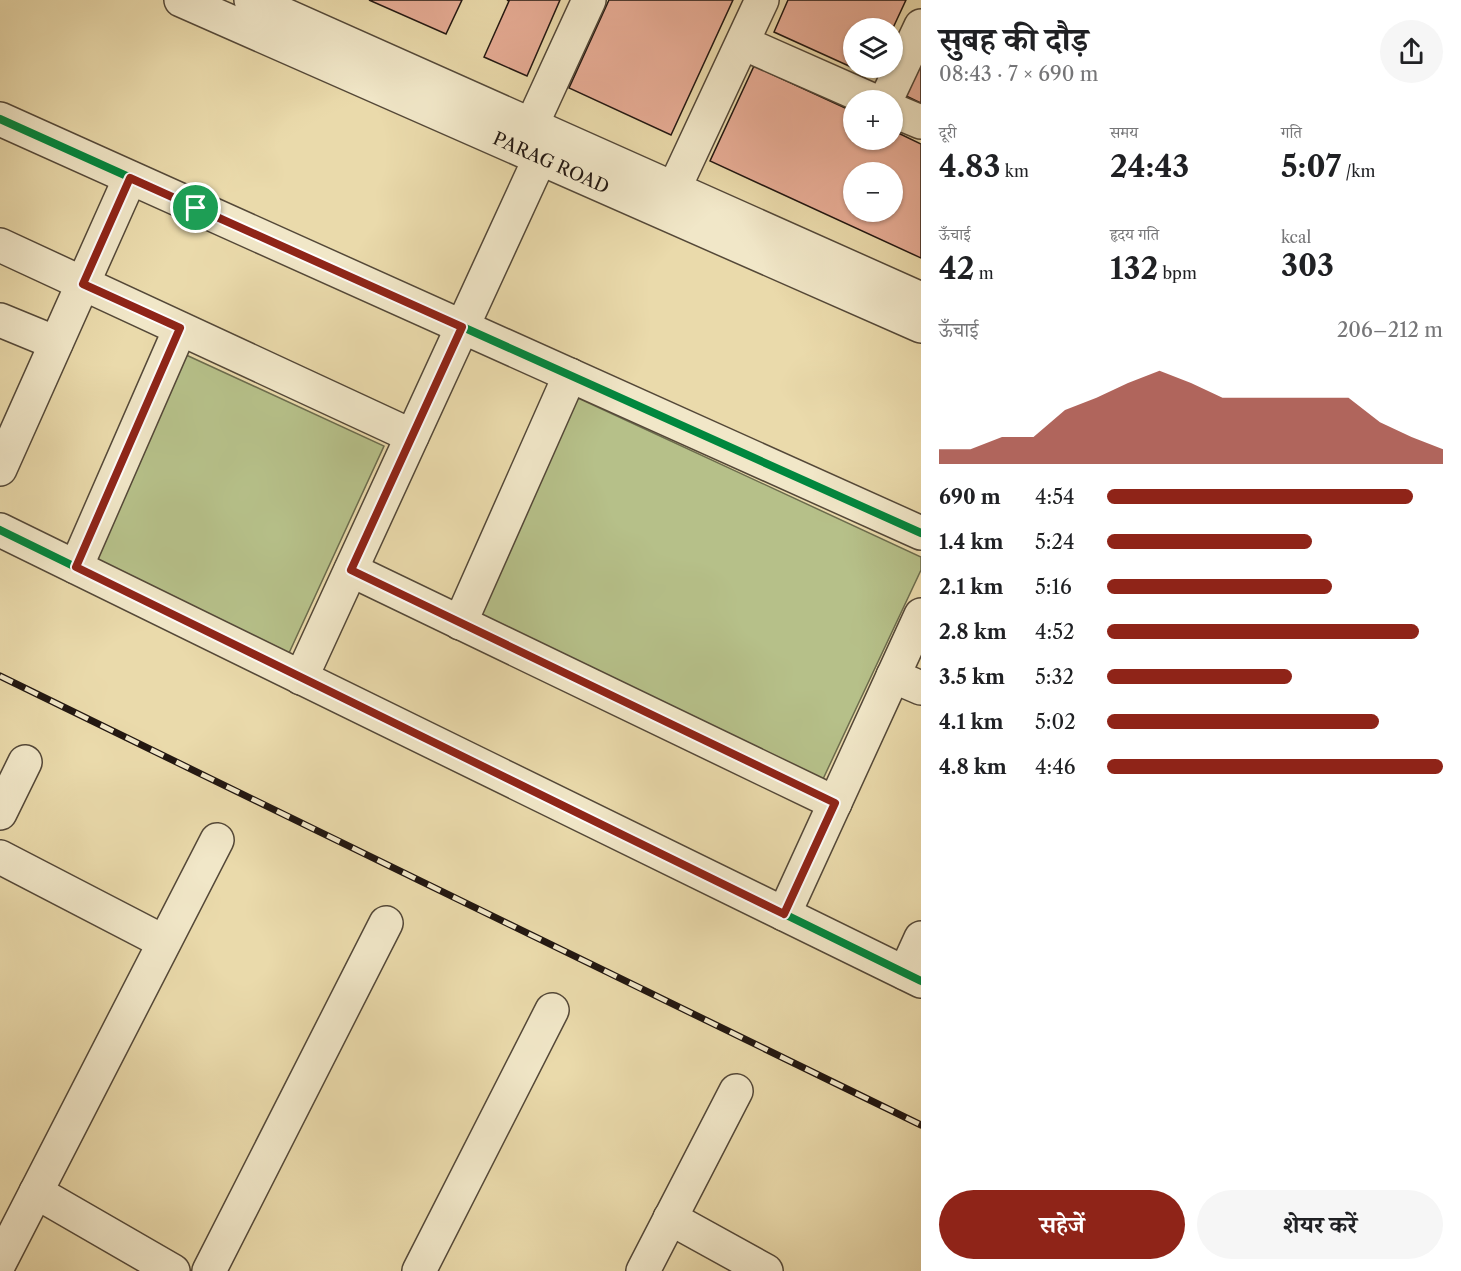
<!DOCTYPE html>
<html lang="hi">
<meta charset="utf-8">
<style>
body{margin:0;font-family:"Libre Caslon Text","Noto Serif Devanagari",serif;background:#f6f6f6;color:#202124;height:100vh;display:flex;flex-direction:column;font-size:22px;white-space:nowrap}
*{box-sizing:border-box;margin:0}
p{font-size:20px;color:#757577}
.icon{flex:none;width:33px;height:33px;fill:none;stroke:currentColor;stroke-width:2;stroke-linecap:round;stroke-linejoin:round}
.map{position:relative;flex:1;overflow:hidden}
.drawer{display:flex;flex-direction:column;background:#fff;width:540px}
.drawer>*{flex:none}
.tools{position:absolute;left:843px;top:18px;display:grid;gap:12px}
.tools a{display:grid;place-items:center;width:60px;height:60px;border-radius:50%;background:#fff;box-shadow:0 2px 4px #0004;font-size:30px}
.pin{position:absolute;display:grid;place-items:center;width:51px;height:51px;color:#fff;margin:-26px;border:3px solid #fff;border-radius:50%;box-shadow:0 2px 6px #0007}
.round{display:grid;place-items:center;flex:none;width:63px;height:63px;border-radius:32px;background:#f6f6f6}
.summary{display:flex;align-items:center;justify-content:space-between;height:102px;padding:0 18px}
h1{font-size:33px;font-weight:700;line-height:45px}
.metrics{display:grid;grid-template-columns:repeat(3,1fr);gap:9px;height:102px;padding:6px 18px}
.metrics div{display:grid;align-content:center}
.metrics b{font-size:30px;font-weight:700}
.metrics small{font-size:16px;font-weight:400}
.metrics p{font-size:16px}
.chart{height:168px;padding:12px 18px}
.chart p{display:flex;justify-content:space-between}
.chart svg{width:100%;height:108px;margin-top:6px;fill:#8f2418;opacity:.7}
.action{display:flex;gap:12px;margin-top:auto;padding:12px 18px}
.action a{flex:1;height:69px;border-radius:36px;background:#8f2418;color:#fff;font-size:24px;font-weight:700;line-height:69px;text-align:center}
.action a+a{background:#f6f6f6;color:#202124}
ul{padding:0 18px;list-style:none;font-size:20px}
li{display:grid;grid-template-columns:96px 72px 1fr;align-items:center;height:45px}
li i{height:15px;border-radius:8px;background:#8f2418}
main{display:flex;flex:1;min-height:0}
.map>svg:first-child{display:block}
</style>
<main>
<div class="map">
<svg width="921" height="1271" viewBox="0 0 921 1271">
<rect width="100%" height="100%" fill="#eadaab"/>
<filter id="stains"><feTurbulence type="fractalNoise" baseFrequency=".00333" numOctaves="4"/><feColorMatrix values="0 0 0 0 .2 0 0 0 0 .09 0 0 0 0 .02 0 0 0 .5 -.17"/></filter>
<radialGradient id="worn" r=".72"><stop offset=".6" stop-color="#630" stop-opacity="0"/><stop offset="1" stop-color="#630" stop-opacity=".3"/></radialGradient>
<!-- green -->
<g fill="#b6c089" stroke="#6c6c4d" stroke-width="1.5">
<path d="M184,354L384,446L289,653L88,561Z"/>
<path d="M578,398L921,557V570L823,779L475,618Z"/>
</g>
<!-- building -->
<g fill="#e7ac95" stroke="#221711" stroke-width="1.5" fill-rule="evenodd">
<path d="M369,0H462L446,34Z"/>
<path d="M507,0H560L527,76L484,57L509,1Z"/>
<path d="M609,0H733L671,135L569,88Z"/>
<path d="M788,0H906L892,30L854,28V68H875L871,76L774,32Z"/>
<path d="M921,54V103L902,94Z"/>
<path d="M754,66L854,112V140H892V130L921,144V258L710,161ZM854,172H892V212H854Z"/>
</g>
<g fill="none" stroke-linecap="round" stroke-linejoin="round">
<defs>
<g id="minor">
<path d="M181,0L921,326"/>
<path d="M251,0L921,299"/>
<path d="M743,43L872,100"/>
<path d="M886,100L921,26"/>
<path d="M892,110L921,122"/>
<path d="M0,119L921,533"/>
<path d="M532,124L589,0"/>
<path d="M665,208L762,0"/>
<path d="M0,245L412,436"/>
<path d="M0,320L56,343"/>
<path d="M0,469L130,178"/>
<path d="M0,530L921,981"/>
<path d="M76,567L180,329"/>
<path d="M351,570L835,803"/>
<path d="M460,623L570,375"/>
<path d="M893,676L921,688"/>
<path d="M301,678L540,158"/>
<path d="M0,813L25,762"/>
<path d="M0,857L164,942"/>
<path d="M784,914L921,615"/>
<path d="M905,973L921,938"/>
<path d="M36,1192L173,1271"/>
<path d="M670,1218L766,1271"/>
<path d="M0,1262L217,840"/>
<path d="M209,1271L386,923"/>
<path d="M419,1271L552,1010"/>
<path d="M643,1271L736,1091"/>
</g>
</defs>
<!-- minor casing -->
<use href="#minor" stroke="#544838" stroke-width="36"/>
<!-- minor -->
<use href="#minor" stroke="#f1e7c8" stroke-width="33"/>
<defs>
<path id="rail" d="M0,676L921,1125"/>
</defs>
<!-- rail casing -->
<use href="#rail" stroke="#221711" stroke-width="7"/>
<!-- rail -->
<use href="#rail" stroke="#f1e7c8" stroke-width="4.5" stroke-dasharray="14" stroke-linecap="butt"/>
<defs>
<g id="cycleway">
<path d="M0,119L921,533"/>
<path d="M0,530L921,981"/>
</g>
</defs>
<!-- cycleway casing -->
<use href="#cycleway" stroke="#f1e7c8" stroke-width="11"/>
<!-- cycleway -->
<use href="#cycleway" stroke="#00873e" stroke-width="8"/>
</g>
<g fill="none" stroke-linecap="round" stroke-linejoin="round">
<defs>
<path id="route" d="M130,178L462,327L351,570L835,803L784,914L76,567L180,328L83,284Z"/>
</defs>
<!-- route casing -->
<use href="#route" stroke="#fff" stroke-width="12"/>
<!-- route -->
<use href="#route" stroke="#8f2418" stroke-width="8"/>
</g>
<g text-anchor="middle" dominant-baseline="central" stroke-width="6" stroke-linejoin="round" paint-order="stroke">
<!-- street labels -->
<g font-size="18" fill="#221711" stroke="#f1e7c8">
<text transform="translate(551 163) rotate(24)">PARAG ROAD</text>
</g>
</g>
<rect width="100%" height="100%" filter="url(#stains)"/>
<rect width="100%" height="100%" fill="url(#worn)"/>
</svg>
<div class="tools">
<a><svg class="icon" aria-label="layers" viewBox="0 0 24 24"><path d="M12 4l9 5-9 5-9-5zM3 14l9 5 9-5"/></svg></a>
<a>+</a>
<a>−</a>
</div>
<div class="pin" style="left:196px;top:208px;background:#1e9e55"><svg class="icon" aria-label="arrive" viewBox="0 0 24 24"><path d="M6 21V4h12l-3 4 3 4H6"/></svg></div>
</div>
<section class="drawer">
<div class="summary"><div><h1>सुबह की दौड़</h1><p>08:43 · 7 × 690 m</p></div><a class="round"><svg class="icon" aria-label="share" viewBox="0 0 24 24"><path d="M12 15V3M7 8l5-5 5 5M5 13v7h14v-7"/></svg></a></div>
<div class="metrics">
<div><p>दूरी</p><b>4.83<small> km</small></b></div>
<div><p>समय</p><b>24:43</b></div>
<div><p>गति</p><b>5:07<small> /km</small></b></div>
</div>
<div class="metrics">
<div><p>ऊँचाई</p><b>42<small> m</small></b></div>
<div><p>हृदय गति</p><b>132<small> bpm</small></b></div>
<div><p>kcal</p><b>303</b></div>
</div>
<div class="chart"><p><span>ऊँचाई</span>206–212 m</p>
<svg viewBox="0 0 160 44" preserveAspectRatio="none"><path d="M0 44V38L10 38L20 33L30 33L40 22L50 17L60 11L70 6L80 11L90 17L100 17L110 17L120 17L130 17L140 27L150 33L160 38V44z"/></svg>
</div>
<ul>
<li><b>690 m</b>4:54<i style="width:91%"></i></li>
<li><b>1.4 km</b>5:24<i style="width:61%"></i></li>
<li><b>2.1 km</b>5:16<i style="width:67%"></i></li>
<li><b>2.8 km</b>4:52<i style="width:93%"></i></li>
<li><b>3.5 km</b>5:32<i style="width:55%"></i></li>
<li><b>4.1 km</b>5:02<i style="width:81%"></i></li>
<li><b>4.8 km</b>4:46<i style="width:100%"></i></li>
</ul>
<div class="action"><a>सहेजें</a><a>शेयर करें</a></div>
</section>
</main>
